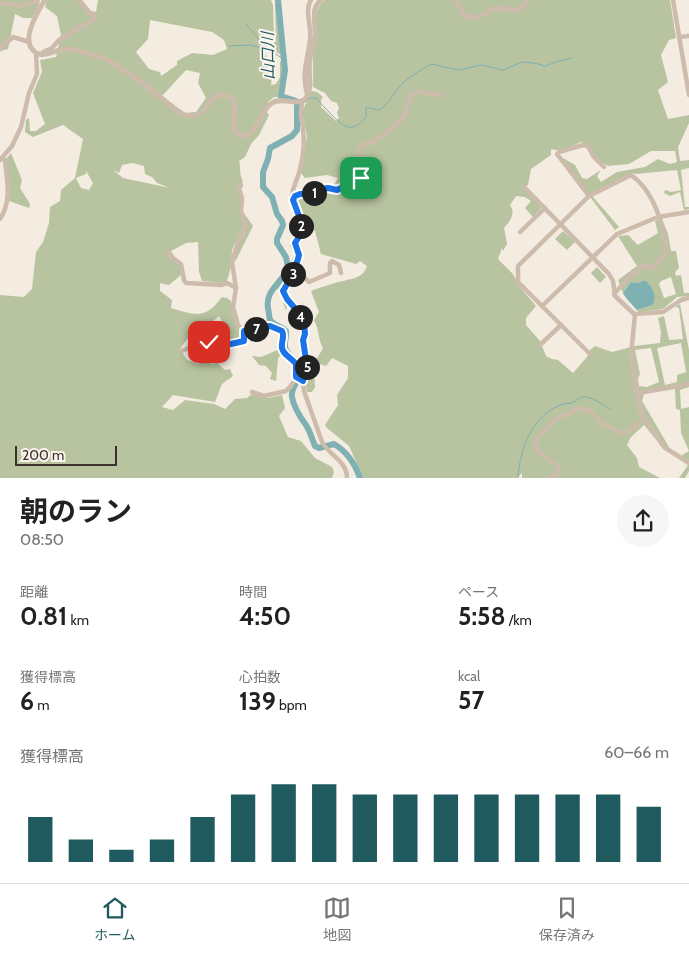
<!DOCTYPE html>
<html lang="ja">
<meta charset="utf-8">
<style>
body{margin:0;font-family:Cabin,"Noto Sans JP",sans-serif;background:#f6f6f6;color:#222;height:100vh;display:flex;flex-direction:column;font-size:19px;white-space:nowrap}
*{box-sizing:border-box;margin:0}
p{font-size:16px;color:#767676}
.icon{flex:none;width:28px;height:28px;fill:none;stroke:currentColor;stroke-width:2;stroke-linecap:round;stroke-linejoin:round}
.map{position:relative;height:478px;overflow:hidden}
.drawer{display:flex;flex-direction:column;background:#fff;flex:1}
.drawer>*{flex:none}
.scale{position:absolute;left:15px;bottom:12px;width:102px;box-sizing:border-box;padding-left:5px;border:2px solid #3b302b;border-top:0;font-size:14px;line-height:18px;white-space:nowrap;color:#3b302b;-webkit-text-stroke:4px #fbf5ee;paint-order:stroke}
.pin{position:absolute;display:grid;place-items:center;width:42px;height:42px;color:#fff;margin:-21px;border-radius:10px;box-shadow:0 2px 8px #0006}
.km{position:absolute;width:25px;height:25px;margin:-12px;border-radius:50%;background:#222;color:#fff;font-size:14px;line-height:25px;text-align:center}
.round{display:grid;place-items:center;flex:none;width:52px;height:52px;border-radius:26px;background:#f6f6f6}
.head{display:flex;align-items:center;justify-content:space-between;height:85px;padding:0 20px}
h1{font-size:28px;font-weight:700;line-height:38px}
.figures{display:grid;grid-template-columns:repeat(3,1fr);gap:8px;height:85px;padding:5px 20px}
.figures div{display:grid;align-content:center}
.figures b{font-size:25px;font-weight:700}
.figures small{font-size:14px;font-weight:400}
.figures p{font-size:14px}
.chart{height:140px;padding:10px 20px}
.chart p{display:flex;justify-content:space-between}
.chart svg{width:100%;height:90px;margin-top:5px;stroke:#1f5a5e;stroke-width:6}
.tabs{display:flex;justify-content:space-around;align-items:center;height:70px;border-top:1px solid #e0e0e0;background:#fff;font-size:14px;color:#767676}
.tabs a{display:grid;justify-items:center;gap:2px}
.tabs .active{color:#1f5a5e}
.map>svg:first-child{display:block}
</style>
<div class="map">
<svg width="689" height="478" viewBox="0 0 689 478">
<rect width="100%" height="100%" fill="#f4ebe1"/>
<!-- green -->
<g fill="#b8c4a0" fill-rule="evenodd">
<path d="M0,0H36L40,3L32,18H23L15,14L8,49L0,51Z"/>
<path d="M40,0H82L91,11L96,12L98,0H271L273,5L274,40L263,51L269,61L267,67L272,75L271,85L276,84L280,77V61L284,62C285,74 280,86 279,97H274L268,102L266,111L269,115L259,135L251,144L245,157L239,161C241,169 239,174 243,181L237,191L241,196L244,224L232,250L231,267L227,281L220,283L202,281L199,272L198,242L186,243L171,251L180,265L181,275L169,285L160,283V291L172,300L171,308C195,315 205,320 222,297L227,298L231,301C231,315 241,326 242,340C230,345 202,341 188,338L180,349L187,360L198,364L202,360L213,364L217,363L225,370L230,369L233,376L222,384L215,402L173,395L162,407L173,410L185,400L214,404L225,409L235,399L247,398L253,393L268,398L282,395L285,408L279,416L288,437L301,441L315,458L332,467L334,472L332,478H0V295L24,297L32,289L36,252L43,242L49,223L50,207L60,201L61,190L75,178L83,139L63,125L33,137L25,132L26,120L29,118L30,131H36L45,124L33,93L42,72L40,60L56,57L59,44L53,47L61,35L57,16L45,7L47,1ZM150,20L212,32L224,40L227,49L213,55L192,53L177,61V65L161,76L160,72L149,69L136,52L148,39ZM186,70L200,73L198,83L206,98L196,112L185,113L162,96ZM132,163L144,166L145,174L152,177L157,183L170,188L123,178L113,170L119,173L122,165ZM86,171L93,183L89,190L81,188L76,178L86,174ZM219,316L225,326L220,332L213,330L211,323Z"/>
<path d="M325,0H670L676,38L669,40L661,55L668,82L658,90L668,119L689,115V123L678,147L680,161L689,160V168L681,170L685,207H689V209L684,210L680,192L670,196L664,193L665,190L671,192L681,190L677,170L636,174L631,173L594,193L593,197L619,227L615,230L563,161V158L575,165L582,178L587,179L601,170L597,176L601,182L617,172L645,167L658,159L670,164L677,162L675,151H651L629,164L608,166L594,158L590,146L581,142L561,151L551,149V155L531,169L528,185L524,188L542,207L533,217L525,208L531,201L525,197L516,196L510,205C516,214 510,221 504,228L507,244L503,251L502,248L498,259L513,274L520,287L536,306L526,318V325L540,341L546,356L552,359L558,360L573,373L587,357L590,350L595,346L612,352L635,346L660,343L661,332L658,318L664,316L669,340L683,339L679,308L675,307L680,304L689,350V387L680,390L681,409L689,407V471L685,478H679L688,465L682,455L689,451L681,433L680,410L676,409L675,389L644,394L642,401L669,447L664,449L644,425L631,437L627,445L637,458L639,467L660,478H522V473L517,478H363L349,446L327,428L325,425L338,405L337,395L348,378V366L332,358L326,366L319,364L314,372L315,387L312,392H307L306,384L309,364L318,357L323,348C317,337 320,331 314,320L319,312L311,291C319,288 327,285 335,283C347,279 363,280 367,266L360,261L356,264L321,254L315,231L304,223L295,202L299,196H312L326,190L338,193L340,190L333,187L338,178L327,175L305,178L301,173L307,136L302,112L311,91L317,92L323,97L321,100V107L336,121L339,118L337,113L339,108L337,103L331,101L325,93L313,87C314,69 308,10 325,0ZM681,343L686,372L677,375V382L665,385L657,348ZM651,348L659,382L647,387L639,386L638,379L640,374L635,350Z"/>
<path d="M277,2C280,20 279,38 283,56L269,48L276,41L275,4Z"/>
<path d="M11,153L22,180L20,188L30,204L29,208L9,201L10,191L6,159Z"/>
<path d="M243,212L253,226L236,260L234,261L237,246L245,233Z"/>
<path d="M662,219L668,234L671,251H676L679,268L675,272L676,276L681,275L684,293H689V296L677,297L663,309L639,312L637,310L653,305L645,280L638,283L631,282L623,293L618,280L637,266L618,236L628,235L638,245L658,233L655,221ZM671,277L676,294L664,298L659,284L661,281Z"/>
<path d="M563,231L575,242L567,250L555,239Z"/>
<path d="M289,244C300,251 296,265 290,276C288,280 283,284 282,289C281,293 286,304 287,307L286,310L277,288C283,280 291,273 289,263H291L294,254Z"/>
<path d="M597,267L606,277L600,283L591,273Z"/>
<path d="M280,349L282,354L278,358L276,381L270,379L272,373L266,366L259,365L252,356L261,357Z"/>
</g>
<!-- water -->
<path fill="#7fb0b2" d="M645,280C653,288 657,294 653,305L637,310C636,309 623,295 623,293L631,282L638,283Z"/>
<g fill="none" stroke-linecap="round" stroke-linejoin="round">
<!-- stream -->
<g stroke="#7fb0b2" stroke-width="1">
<path d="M229,46L250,45L268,50L246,24"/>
<path d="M272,52L285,60"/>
<path d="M304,103L309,98H316C321,104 325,108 330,113C342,125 351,136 366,117V108H370L379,110C391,102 390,98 398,88C407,78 419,71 431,64L459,70L481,65L503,70L522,62L534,63L545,66L559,61L572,58"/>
<path d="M518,478C520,448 531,418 560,405C564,403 568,404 572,403C577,401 579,396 586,397C594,398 603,405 610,409"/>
</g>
<!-- river -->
<g stroke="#7fb0b2" stroke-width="6">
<path d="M278,0L285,70L281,96L296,101"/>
<path d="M297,105V130L292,136L270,148L268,159L263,172V187L272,197L277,214L282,221L283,225L277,239V243L286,257L288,268C282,283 265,290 268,308C269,312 269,317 270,320C274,326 282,326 286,331C287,337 283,345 286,350C289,357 299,360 300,368C302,379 290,387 292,397C294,408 300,417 306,425C310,431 312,439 315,446L319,448L334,444C346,451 355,464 360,478"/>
</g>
<!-- minor -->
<g stroke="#cdbbac" stroke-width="4.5">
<path d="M673,0L689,95"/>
<path d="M0,3C19,5 19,9 38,0"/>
<path d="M679,37L689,36"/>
<path d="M0,49L13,37L29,42"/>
<path d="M42,55L43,52L52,48L59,40L94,19V16L90,13L79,0"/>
<path d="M307,94C301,73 308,59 310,39C312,27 304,10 311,0"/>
<path d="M301,101C303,107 300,110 301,116C305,137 305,151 299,173C297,180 293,187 292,195C291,201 301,221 302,232L295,243L299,255L298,259L293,274L283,291L287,299L298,312L304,322L305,334L303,340L307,365L303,381L304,391L322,442C330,456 347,461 347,478"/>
<path d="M0,160L12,146L21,127L29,93L37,74L36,53"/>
<path d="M241,185L239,189L242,198L241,211L245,223V227L238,242L232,262L236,288L233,307L238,325L244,331L270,326L282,331C285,338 279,343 282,350C285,356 291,357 294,362C301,372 294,384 286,391L264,396L252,392"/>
<path d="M525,188L609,274L613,281L615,296L634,314L663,312L681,300L689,298"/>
<path d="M589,196L557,154L559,152L583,145L588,146L593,156L604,167"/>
<path d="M293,200L295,196L300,194H311L321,189L328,188L337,190L361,178L364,171L358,155L359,149L362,145L374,141L389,131L404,117L410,97L414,93L419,92L441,95"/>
<path d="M0,219C12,201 7,181 5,161L3,158"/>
<path d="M520,232L545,208"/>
<path d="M168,252L170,256L181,264L184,280L186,283L221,285L227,283L236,288"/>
<path d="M296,265L298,268L297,274L300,278L304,277L309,282L330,273V263L332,261L339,265L341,273"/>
<path d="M614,294L630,276L637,272L640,267L649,266L653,269L666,252C664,225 654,191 631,175L589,196L518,266V282L542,306L617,234L658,217L689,212"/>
<path d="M542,306L590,354"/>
<path d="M635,315L631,355L641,414L664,447L689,463"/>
<path d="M540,345L561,325"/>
<path d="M182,351C190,347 199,343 208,342C222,341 230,347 244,341V331"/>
<path d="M638,393L689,384"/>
<path d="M548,478L557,474L559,469L558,466L538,452L535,444L538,437L553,421L579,408L589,410L603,424L621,433L628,432L644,419"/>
</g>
<!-- tertiary -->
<g stroke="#cdbbac" stroke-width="5">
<path d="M45,0C38,11 22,37 32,49C43,63 57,46 71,49C83,52 96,55 107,60C133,73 159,97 182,114C209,124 205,94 223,95C249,97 221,134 243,136C255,137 261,109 272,103C285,94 307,115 310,85C310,76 308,67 310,58C311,50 314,43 315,36C316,23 310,9 321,0"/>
<path d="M455,0L465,16L476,18C483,16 487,10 494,9C507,5 520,19 527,0"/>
</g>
</g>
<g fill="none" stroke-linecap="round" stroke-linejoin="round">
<defs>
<path id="route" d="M209,342L231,344L244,341V331L270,326L282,331C285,337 281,341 282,348C283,355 292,358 296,364V377L303,381L307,366L303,340L305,334L304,322L298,312L287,299L283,291L293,274L298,259L299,255L295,243L302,232L299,216L293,200L295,196L300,194H311L321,189L328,188L337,190L361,178"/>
</defs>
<!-- route casing -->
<use href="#route" stroke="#fff" stroke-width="10"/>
<!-- route -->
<use href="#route" stroke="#1a73e8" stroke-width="6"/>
</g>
<g text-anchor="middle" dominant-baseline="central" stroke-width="4" stroke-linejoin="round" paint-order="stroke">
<!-- water labels -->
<g font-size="16" font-style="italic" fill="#1f5a5e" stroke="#fbf5ee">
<text transform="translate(268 56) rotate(-91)">山口川</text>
</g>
</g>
</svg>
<div class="scale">200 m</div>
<div class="pin" style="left:361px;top:178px;background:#1e9e55"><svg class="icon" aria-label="arrive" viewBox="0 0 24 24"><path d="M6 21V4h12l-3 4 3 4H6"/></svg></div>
<div class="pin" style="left:209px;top:342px;background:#d93025"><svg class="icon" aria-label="check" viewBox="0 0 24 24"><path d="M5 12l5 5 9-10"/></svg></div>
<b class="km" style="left:314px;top:193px">1</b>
<b class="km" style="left:301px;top:226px">2</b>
<b class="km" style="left:293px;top:274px">3</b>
<b class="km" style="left:300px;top:317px">4</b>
<b class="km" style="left:307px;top:367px">5</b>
<b class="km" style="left:256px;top:329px">7</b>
</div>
<section class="drawer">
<div class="head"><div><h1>朝のラン</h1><p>08:50</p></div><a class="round"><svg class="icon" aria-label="share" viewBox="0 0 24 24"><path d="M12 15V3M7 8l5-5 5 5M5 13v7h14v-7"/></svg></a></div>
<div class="figures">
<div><p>距離</p><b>0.81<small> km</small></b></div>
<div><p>時間</p><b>4:50</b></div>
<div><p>ペース</p><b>5:58<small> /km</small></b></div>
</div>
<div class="figures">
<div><p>獲得標高</p><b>6<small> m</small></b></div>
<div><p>心拍数</p><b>139<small> bpm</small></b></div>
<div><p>kcal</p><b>57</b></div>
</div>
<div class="chart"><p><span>獲得標高</span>60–66 m</p>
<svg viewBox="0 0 160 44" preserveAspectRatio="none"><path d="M5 44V22M15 44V33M25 44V38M35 44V33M45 44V22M55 44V11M65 44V6M75 44V6M85 44V11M95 44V11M105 44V11M115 44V11M125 44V11M135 44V11M145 44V11M155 44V17"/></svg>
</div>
</section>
<nav class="tabs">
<a class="active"><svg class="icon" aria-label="home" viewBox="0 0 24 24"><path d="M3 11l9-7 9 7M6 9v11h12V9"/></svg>ホーム</a>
<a><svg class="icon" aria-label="map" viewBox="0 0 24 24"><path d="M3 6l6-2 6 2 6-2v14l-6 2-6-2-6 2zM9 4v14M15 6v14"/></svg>地図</a>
<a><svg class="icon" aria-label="saved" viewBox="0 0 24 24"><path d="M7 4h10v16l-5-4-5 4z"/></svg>保存済み</a>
</nav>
